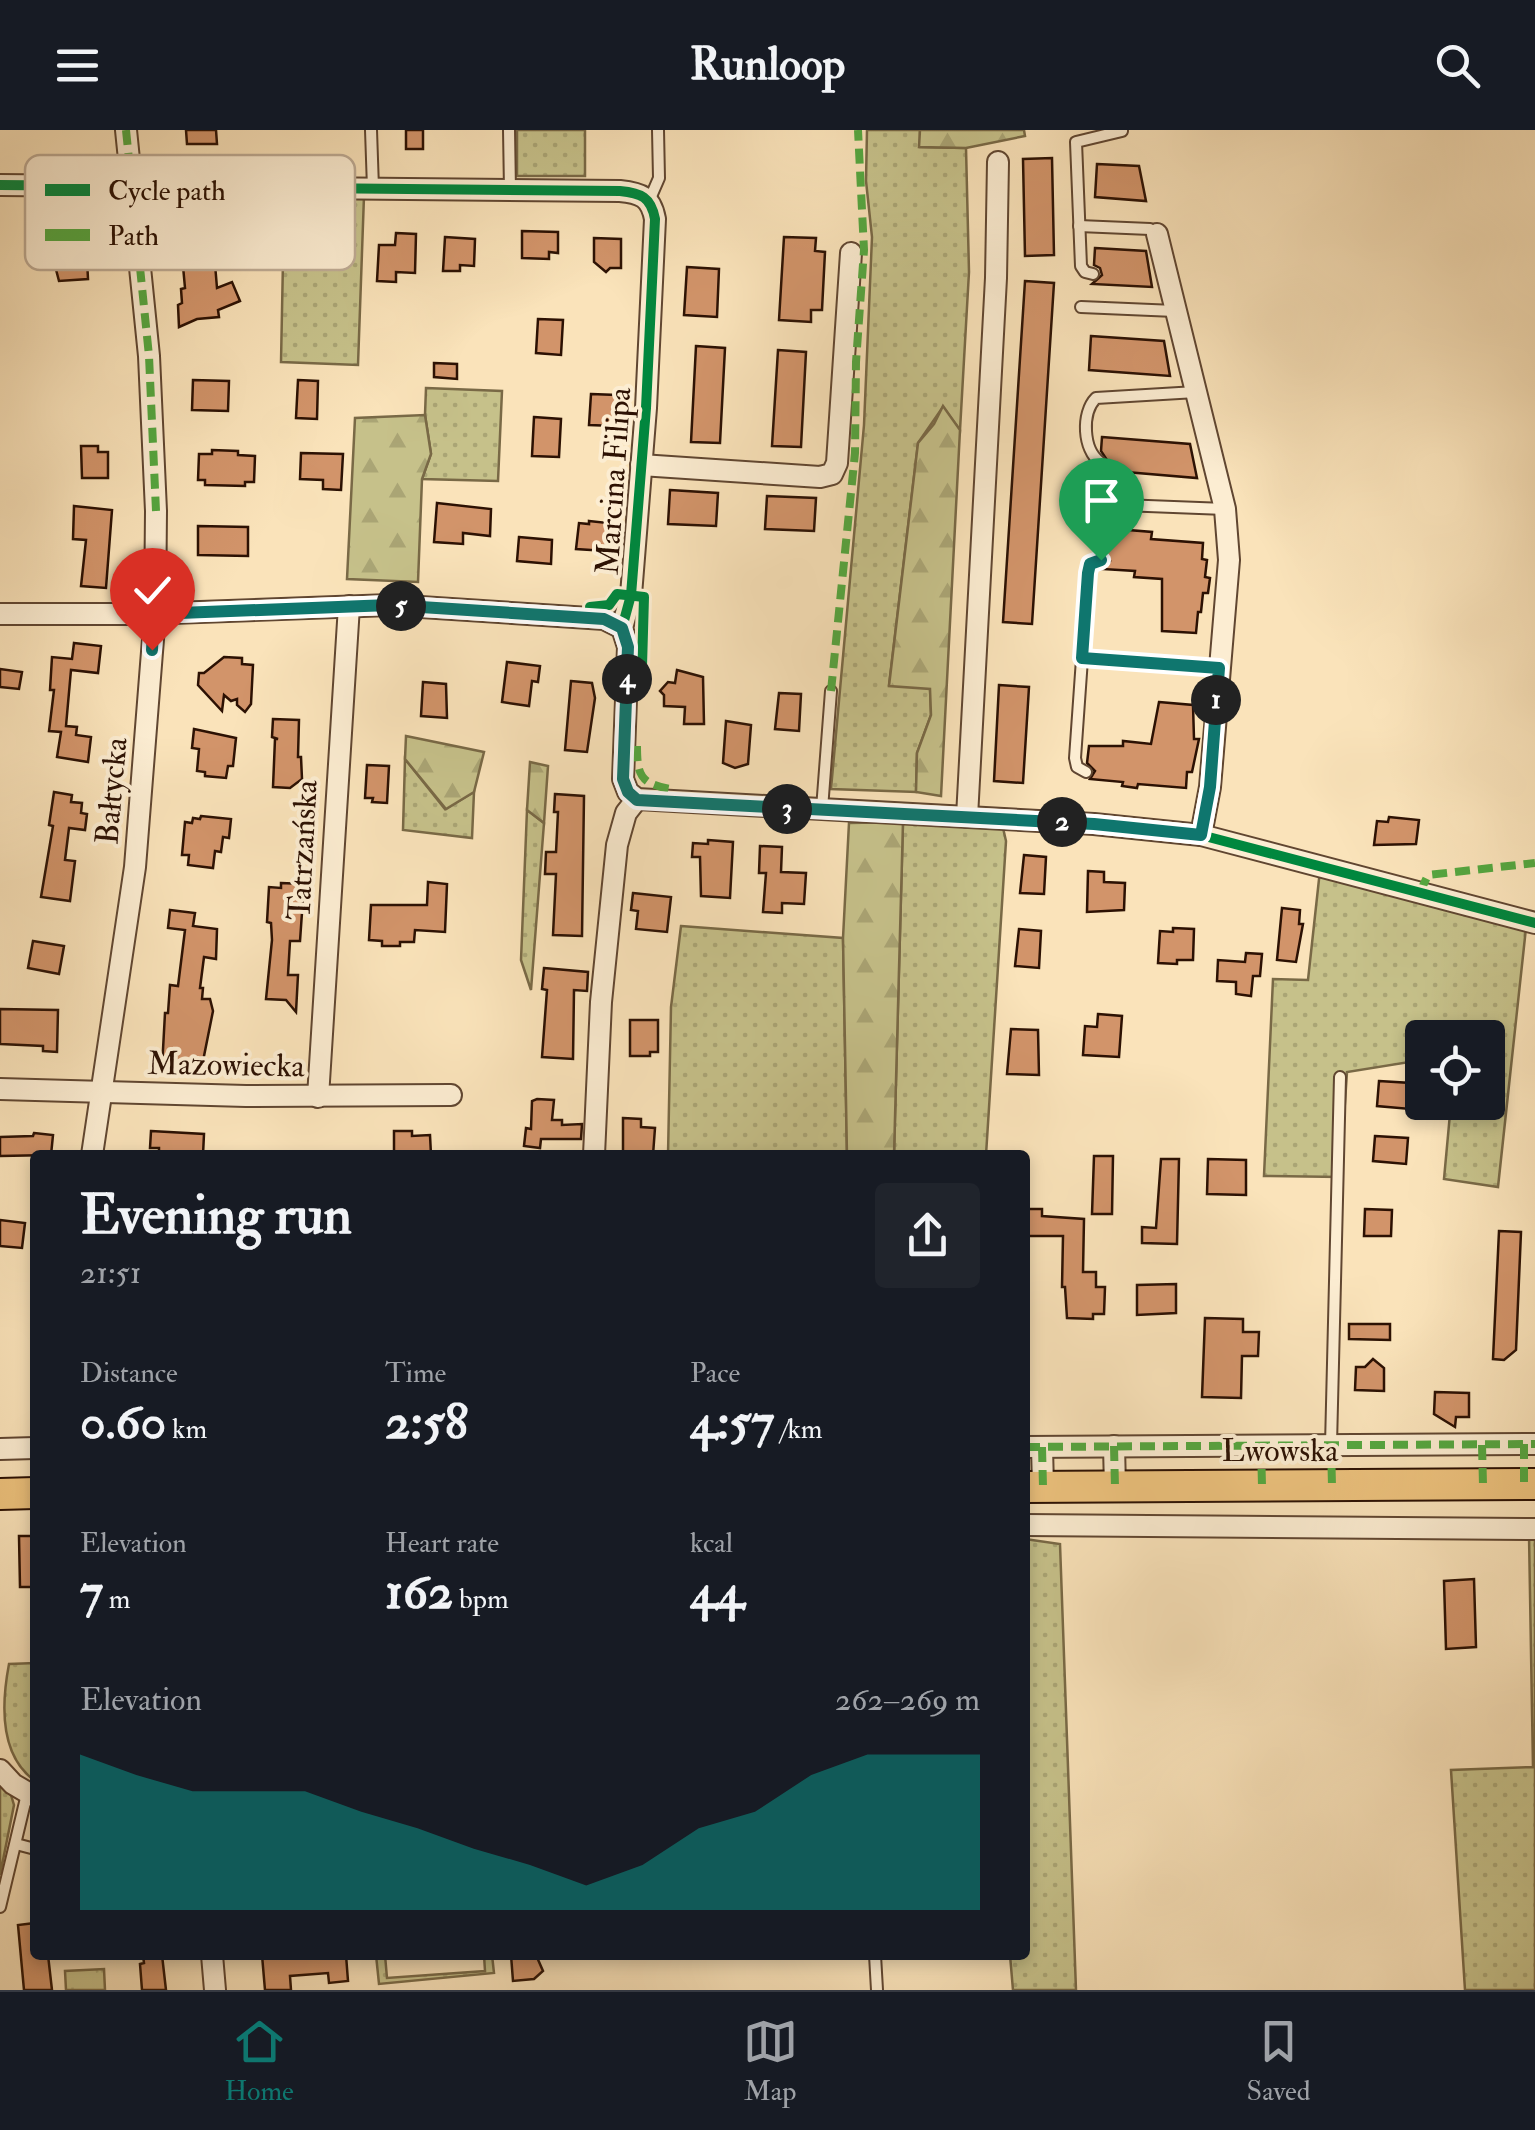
<!DOCTYPE html>
<meta charset="utf-8">
<style>
body{margin:0;font-family:"IM FELL Double Pica",serif;background:#20242c;color:#f1f3f6;height:100vh;display:flex;flex-direction:column;font-size:38px;white-space:nowrap}
*{box-sizing:border-box;margin:0}
p{font-size:32px;color:#9ea1a6}
.icon{flex:none;width:55px;height:55px;fill:none;stroke:currentColor;stroke-width:2;stroke-linecap:round;stroke-linejoin:round}
.map{position:relative;flex:1;overflow:hidden}
.drawer{position:absolute;left:30px;top:1020px;width:1000px;height:810px;display:flex;flex-direction:column;background:#171b24;border-radius:10px;box-shadow:0 5px 15px #0003}
.drawer>*{flex:none}
.tools{position:absolute;left:1405px;top:890px;display:grid;gap:20px}
.tools a{display:grid;place-items:center;width:100px;height:100px;border-radius:10px;background:#171b24;box-shadow:0 5px 15px #0003;font-size:50px}
.pin{position:absolute;display:grid;place-items:center;width:85px;height:85px;color:#fff;margin:-102px -42px;border-radius:50% 50% 50% 0;rotate:-45deg;box-shadow:0 0 10px #0007}
.pin .icon{rotate:45deg}
.km{position:absolute;width:50px;height:50px;margin:-25px;border-radius:50%;background:#222;color:#fff;font-size:28px;line-height:50px;text-align:center}
.round{display:grid;place-items:center;flex:none;width:105px;height:105px;border-radius:10px;background:#20242c}
.head{display:flex;align-items:center;justify-content:space-between;height:170px;padding:0 50px}
h1{font-size:55px;font-weight:700;line-height:75px}
.figures{display:grid;grid-template-columns:repeat(3,1fr);gap:15px;height:170px;padding:10px 50px}
.figures div{display:grid;align-content:center}
.figures b{font-size:50px;font-weight:700}
.figures small{font-size:28px;font-weight:400}
.figures p{font-size:28px}
.chart{height:280px;padding:20px 50px}
.chart p{display:flex;justify-content:space-between}
.chart svg{width:100%;height:180px;margin-top:10px;fill:#0f766e;opacity:.7}
header{display:flex;justify-content:space-between;align-items:center;height:130px;padding:0 50px;background:#171b24;font-size:45px;font-weight:700}
.dock{display:flex;justify-content:space-around;align-items:center;height:140px;border-top:2px solid #363941;background:#171b24;font-size:28px;color:#9ea1a6}
.dock a{display:grid;justify-items:center;gap:5px}
.dock .current{color:#0f766e}
.map>svg:first-child{display:block}
</style>
<header><svg class="icon" aria-label="menu" viewBox="0 0 24 24"><path d="M4 6h16M4 12h16M4 18h16"/></svg>Runloop<svg class="icon" aria-label="search" viewBox="0 0 24 24"><circle cx="10" cy="10" r="6"/><path d="M15 15l6 6"/></svg></header>
<div class="map">
<svg width="1535" height="1860" viewBox="0 0 1535 1860">
<defs>
<pattern id="grass-dots" width="8" height="8" patternUnits="userSpaceOnUse" patternTransform="scale(2.5)"><rect width="8" height="8" fill="#c6c18a"/><path d="M2 2h.1M6 6h.1" fill="none" stroke="#aaa575" stroke-width="1.8" stroke-linecap="round"/></pattern>
<pattern id="forest-firs" width="22" height="20" patternUnits="userSpaceOnUse" patternTransform="scale(2.5)"><rect width="22" height="20" fill="#c6c18a"/><path d="M5 1l3.5 6h-7zM16 11l3.5 6h-7z" fill="#aaa575"/></pattern>
<pattern id="park-tufts" width="24" height="20" patternUnits="userSpaceOnUse" patternTransform="scale(2.5)"><rect width="24" height="20" fill="#c6c18a"/><path d="M3 7l-1-3M5 7V3M7 7l1-3M15 17l-1-3M17 17v-4M19 17l1-3" fill="none" stroke="#aaa575"/></pattern>
</defs>
<rect width="100%" height="100%" fill="#fae3ba"/>
<filter id="stains"><feTurbulence type="fractalNoise" baseFrequency=".002" numOctaves="4"/><feColorMatrix values="0 0 0 0 .2 0 0 0 0 .09 0 0 0 0 .02 0 0 0 .5 -.17"/></filter>
<radialGradient id="worn" r=".72"><stop offset=".6" stop-color="#630" stop-opacity="0"/><stop offset="1" stop-color="#630" stop-opacity=".3"/></radialGradient>
<!-- grass -->
<g fill="url(#grass-dots)" stroke="#796946" stroke-width="2.5">
<rect x="517" y="0" width="68" height="46"/>
<path d="M867,0H920V17L966,18L969,142L960,300L943,277L918,313L889,555L930,558L931,585L917,623L916,662L831,659L864,295L872,107L866,51Z"/>
<path d="M252,61L364,66L358,235L281,232L284,80Z"/>
<path d="M426,258L502,261L498,351L422,349L431,324L425,285Z"/>
<path d="M405,629L445,679L474,662L472,708L403,700Z"/>
<path d="M527,680L544,693L531,860L521,830Z"/>
<path d="M903,692L1003,698L1006,711L986,1025H894Z"/>
<path d="M1320,740L1526,798L1498,1057L1444,1049L1451,973L1488,972V908H1422V930L1347,942L1340,1047L1264,1046L1273,849L1308,850Z"/>
<path d="M681,796L843,808L847,1025H668L671,877Z"/>
<path d="M1529,1405H1535V1860H1465L1451,1640L1533,1637Z"/>
<path d="M1025,1409L1060,1414L1076,1860H1013L1010,1825H1025Z"/>
<path d="M35,1533V1651C0,1626 1,1576 9,1534Z"/>
<path d="M0,1652L11,1665L14,1675L0,1745Z"/>
<path d="M376,1825H385L387,1848L485,1841L484,1825H492L494,1843L379,1854Z"/>
</g>
<!-- forest -->
<g fill="url(#forest-firs)" stroke="#796946" stroke-width="2.5">
<path d="M920,0H1024L1025,6L966,18L919,17Z"/>
<path d="M943,276L960,300L941,666L916,662L917,623L931,585L930,559L889,556L918,313L934,294Z"/>
<path d="M425,285L431,324L422,349L418,452L347,449L355,288Z"/>
<path d="M406,606L484,622L474,662L446,679L405,629Z"/>
<path d="M530,632L548,636L544,693L527,680Z"/>
<path d="M903,692L894,1025H847L843,808L849,693Z"/>
</g>
<!-- park -->
<path fill="url(#park-tufts)" stroke="#796946" stroke-width="2.5" d="M104,1839L105,1860H66L65,1841Z"/>
<!-- building -->
<g fill="#d2946a" stroke="#2c1103" stroke-width="2.5">
<path d="M186,0H216L217,14H187Z"/>
<rect x="406" y="0" width="17" height="19"/>
<path d="M1052,28L1054,125L1025,126L1023,29Z"/>
<path d="M1097,34L1139,36L1146,71L1095,67Z"/>
<path d="M81,89L82,109H86L88,149L59,151L53,128L57,123L56,110H60L59,91Z"/>
<path d="M522,101L558,102V123L549,122V129L522,128Z"/>
<path d="M396,103L416,104L415,143L396,142V152L377,151L379,115H395Z"/>
<path d="M445,107L475,109L474,136L460,135V141H443Z"/>
<path d="M784,107L816,108L815,121L825,122L822,180H811V192L779,190Z"/>
<path d="M594,108L621,109V138H610L606,142L594,132Z"/>
<path d="M207,114L208,134H215L217,158L232,152L240,171L218,180L219,187L197,189L179,197L178,175L182,173L181,159L185,158L183,136H188L187,116Z"/>
<path d="M1095,118L1146,121L1152,157L1092,154L1102,145L1100,138L1094,135Z"/>
<path d="M687,137L719,139L717,187L684,185Z"/>
<path d="M1025,151L1054,153L1032,494L1003,492Z"/>
<path d="M538,189L563,190L561,225L536,223Z"/>
<path d="M1091,206L1164,211L1170,246L1089,240Z"/>
<path d="M696,216L725,218L720,313L691,312Z"/>
<path d="M778,220L806,222L801,317L772,316Z"/>
<path d="M434,233L457,234V249L434,247Z"/>
<path d="M193,250L229,251L228,281L192,280Z"/>
<path d="M298,250L318,251L317,289L296,288Z"/>
<path d="M591,264L617,265L615,296L589,295Z"/>
<path d="M534,287L561,289L559,327L532,326Z"/>
<path d="M1102,307L1190,314L1197,348L1102,340L1109,333L1101,321Z"/>
<path d="M81,316H98V322H108V348H82Z"/>
<path d="M212,320L238,321V325L255,326L254,352H245V356L205,355V350H198L199,324H212Z"/>
<path d="M301,323L343,324L341,360L323,359V350L300,349Z"/>
<path d="M670,360L718,363L716,396L668,394Z"/>
<path d="M767,366L816,368L814,401L765,399Z"/>
<path d="M437,373L491,379L490,406L463,403V414L434,412Z"/>
<path d="M74,376L112,380L106,458L81,456L86,410L73,409Z"/>
<path d="M589,391L608,393L606,421L576,419L579,393L589,394Z"/>
<path d="M198,396L248,397V426L198,425Z"/>
<path d="M1104,398L1152,402L1151,409L1203,413L1202,429L1207,430L1205,447L1210,448L1208,463H1203L1201,482H1198L1196,503L1162,501V449L1134,447L1135,441L1102,439L1110,431L1102,421Z"/>
<path d="M519,407L552,410L551,434L517,431Z"/>
<path d="M74,513L101,516L98,543L71,540L66,596L77,597L76,605L91,607L88,632L57,627L61,602L49,601L54,560H50L52,527L72,529Z"/>
<path d="M224,527L242,528V534L253,535L251,574L245,582L237,575V569L231,571L224,565L222,581L198,555L199,543H204Z"/>
<path d="M507,532L540,536L538,552L532,551L529,576L502,572Z"/>
<path d="M0,539L22,542L19,559L0,557Z"/>
<path d="M677,540L703,547L704,594H684L685,577L664,576V565L660,561L668,552L675,553Z"/>
<path d="M571,551L592,553L595,568L587,622L565,620Z"/>
<path d="M423,552L446,554L447,588L421,586Z"/>
<path d="M999,555L1029,557L1023,653L994,651Z"/>
<path d="M779,563L801,564L799,601L775,599Z"/>
<path d="M1159,572L1193,575L1194,609H1199L1192,642H1187L1186,658L1138,654L1137,658L1122,656L1123,652L1090,649L1095,641L1087,633L1089,616H1123V611L1151,614Z"/>
<path d="M273,589L299,590L298,627H301L302,649L290,658L273,657L275,609H278L272,607Z"/>
<path d="M726,591L751,595L748,634L735,638L723,633Z"/>
<path d="M194,599L236,608L233,636H228L226,648L205,646V642L197,641L199,619L192,618Z"/>
<path d="M367,635L389,636L387,673L372,672L373,668H365Z"/>
<path d="M54,662L72,665L71,672L82,673L81,683L87,684L85,700L69,698L65,730L75,731L70,771L41,767L53,696L49,695Z"/>
<path d="M555,664L584,666L582,806L553,805L556,744H545L546,722H556L558,682H554Z"/>
<path d="M201,686L231,689L229,708L223,707L221,722L215,721L213,738L188,735L189,725H182L185,692L192,693L193,688L200,689Z"/>
<path d="M1389,687L1419,690L1416,714L1374,715L1377,691L1388,692Z"/>
<path d="M708,710L733,712L730,768L701,766L700,727H692L693,713L708,714Z"/>
<path d="M760,716L782,717L781,742L806,743L804,774L782,773V783L763,782L766,743H759Z"/>
<path d="M1024,725L1046,727L1044,764L1020,763Z"/>
<path d="M1088,741L1104,742V752L1125,753L1124,780L1087,782Z"/>
<path d="M428,752L447,754L445,802L415,800L414,812H400V816H382V811L369,810L371,775H427Z"/>
<path d="M281,753L304,754L300,811H290L288,845H298L296,882L286,870L266,869L272,810L271,793L267,792L269,757L281,758Z"/>
<path d="M633,763L671,767L667,802L636,799L638,781L631,780Z"/>
<path d="M1282,778L1300,780L1299,794H1303L1296,832L1277,830Z"/>
<path d="M170,780L195,783L193,796L217,799L216,829L204,827L200,858H203L202,869H210L213,881L202,936L197,940L162,938L165,883H168L170,855L178,856L185,800L168,798Z"/>
<path d="M1173,798L1194,799L1193,830H1177V834L1158,833L1160,801L1173,802Z"/>
<path d="M1019,799L1041,801L1039,838L1015,836Z"/>
<path d="M33,811L64,816L59,844L28,838Z"/>
<path d="M1246,823L1262,824L1260,846H1253L1251,866L1236,864V852L1217,851L1218,830L1245,832Z"/>
<path d="M544,838L588,842L587,861L574,860L573,929L542,927L547,860L542,859Z"/>
<path d="M0,879L58,880L57,922L43,921V916L0,914Z"/>
<path d="M1098,884L1122,886L1119,927L1083,925L1085,896L1097,897Z"/>
<path d="M630,890H658V922H650V926H630Z"/>
<path d="M1011,899L1038,900L1039,945L1007,944Z"/>
<path d="M1379,951L1411,953L1410,979L1377,976Z"/>
<path d="M537,969L554,970L552,990H562V995L582,994L581,1009H541L540,1018L524,1016L526,998L531,999L532,971Z"/>
<path d="M623,988L641,989V997L655,998L653,1025H623Z"/>
<path d="M151,1001L204,1004L203,1025H159V1018H150Z"/>
<path d="M394,1001H412V1006L430,1005L431,1025H394Z"/>
<path d="M34,1003L53,1005L51,1025L0,1026V1007L33,1006Z"/>
<path d="M1375,1006L1408,1008L1406,1034L1373,1031Z"/>
<path d="M1094,1026H1113L1112,1084H1092Z"/>
<path d="M1161,1029H1179L1177,1114L1142,1113V1097L1156,1098Z"/>
<path d="M1208,1029L1246,1030V1065L1207,1064Z"/>
<path d="M1025,1079H1042V1086L1084,1089L1083,1142H1096V1157H1105L1104,1184H1093V1189L1067,1188L1065,1157H1062L1063,1106H1025Z"/>
<path d="M1365,1079L1392,1080L1391,1106H1364Z"/>
<path d="M0,1090L25,1093L22,1118L0,1116Z"/>
<path d="M1499,1101L1521,1102L1516,1220L1504,1230L1493,1229Z"/>
<path d="M1176,1154V1183L1137,1185V1155Z"/>
<path d="M1205,1188L1243,1189V1202H1259L1258,1226H1242L1241,1268L1202,1267Z"/>
<path d="M1349,1194H1390V1210L1349,1209Z"/>
<path d="M1373,1229L1384,1238V1261L1355,1260L1356,1237H1365Z"/>
<path d="M1435,1262L1469,1263V1287H1456L1455,1297L1434,1284Z"/>
<path d="M19,1406H34L35,1457H20Z"/>
<path d="M1474,1449L1476,1517L1446,1519L1444,1451Z"/>
<path d="M35,1793V1825H48L52,1860H24L18,1795Z"/>
<path d="M143,1825H162L166,1860H142L140,1834L144,1833Z"/>
<path d="M262,1825H346L348,1851L329,1853L328,1843L290,1846L291,1860H265Z"/>
<path d="M511,1825H536L543,1841L534,1849L513,1851Z"/>
</g>
<g fill="none" stroke-linecap="round" stroke-linejoin="round">
<defs>
<g id="lane">
<path d="M371,0L373,58"/>
<path d="M509,0L510,60"/>
<path d="M649,71L659,48L658,0"/>
<path d="M1079,96L1150,99L1157,103"/>
<path d="M1093,144L1085,142L1081,136L1076,12L1122,1"/>
<path d="M1081,177L1175,181"/>
<path d="M1100,332C1083,320 1081,283 1096,268L1196,262"/>
<path d="M1122,375L1225,379"/>
<path d="M1082,529L1088,443L1090,434L1101,430"/>
<path d="M1086,642L1077,637L1075,628L1082,529L1219,538"/>
<path d="M822,679L831,561"/>
<path d="M1331,1315L1340,947"/>
<path d="M16,1714L35,1719"/>
<path d="M0,1777L27,1664"/>
<path d="M875,1825L877,1860"/>
</g>
<g id="street">
<path d="M0,55L620,61C641,63 651,67 655,89L646,278L631,465L622,498L628,517L623,649L628,662L637,669L1094,694L1201,705L1535,793"/>
<path d="M1157,104L1225,379L1229,430L1210,657L1201,705"/>
<path d="M641,335L820,347L832,344L837,333L851,123"/>
<path d="M0,484H144L390,475L589,488L604,489L622,498"/>
<path d="M967,687L996,148L998,32"/>
<path d="M0,959L246,966L451,965"/>
<path d="M318,967L349,476"/>
<path d="M92,1025L135,737L155,484L156,381L149,226L126,0"/>
<path d="M594,1025L601,872L617,715L626,683L637,669"/>
<path d="M1114,1316L1115,1357"/>
<path d="M1025,1317L1535,1314"/>
<path d="M1042,1317L1043,1357"/>
<path d="M0,1319L35,1318"/>
<path d="M1025,1395L1535,1399"/>
<path d="M0,1640L13,1654L35,1667"/>
<path d="M212,1825L215,1860"/>
</g>
<g id="primary">
<path d="M1025,1357L1535,1354"/>
<path d="M0,1364L35,1363"/>
</g>
</defs>
<!-- lane casing -->
<use href="#lane" stroke="#604631" stroke-width="14"/>
<!-- street casing -->
<use href="#street" stroke="#604631" stroke-width="24"/>
<!-- primary casing -->
<use href="#primary" stroke="#2c1103" stroke-width="34"/>
<!-- lane -->
<use href="#lane" stroke="#fcedd2" stroke-width="10"/>
<!-- street -->
<use href="#street" stroke="#fcedd2" stroke-width="20"/>
<!-- primary -->
<use href="#primary" stroke="#edc27d" stroke-width="30"/>
<!-- quiet -->
<g stroke="#54a840" stroke-width="8" stroke-dasharray="15 8" stroke-linecap="butt">
<path d="M126,0L149,226L156,381"/>
<path d="M831,561L855,323L856,232L864,120L858,0"/>
<path d="M637,616C637,646 641,654 671,659"/>
<path d="M1420,762L1428,745L1535,733"/>
<path d="M1524,1314V1354"/>
<path d="M1331,1315L1332,1356"/>
<path d="M1482,1315L1483,1355"/>
<path d="M1114,1316L1115,1357"/>
<path d="M1261,1316L1262,1356"/>
<path d="M1025,1317L1535,1314"/>
<path d="M1042,1317L1043,1357"/>
</g>
<defs>
<g id="cycleway">
<path d="M0,55L620,61C641,63 651,67 655,89L646,278L631,465L622,498L628,517L623,649L628,662L637,669L1094,694L1201,705L1535,793"/>
<path d="M590,477L609,475L617,464L644,467L642,536"/>
</g>
</defs>
<!-- cycleway casing -->
<use href="#cycleway" stroke="#fcedd2" stroke-width="16"/>
<!-- cycleway -->
<use href="#cycleway" stroke="#00873e" stroke-width="10"/>
</g>
<g fill="none" stroke-linecap="round" stroke-linejoin="round">
<defs>
<path id="route" d="M152,520L154,484L390,475L604,489L622,498L628,517L623,649L628,662L637,670L1094,694L1201,705L1210,657L1219,538L1082,528L1088,443L1090,434L1101,430"/>
</defs>
<!-- route casing -->
<use href="#route" stroke="#fff" stroke-width="20"/>
<!-- route -->
<use href="#route" stroke="#0f766e" stroke-width="12"/>
</g>
<g text-anchor="middle" dominant-baseline="central" stroke-width="8" stroke-linejoin="round" paint-order="stroke">
<!-- street labels -->
<g font-size="32" fill="#2c1103" stroke="#fcedd2">
<text transform="translate(614 351) rotate(-86)">Marcina Filipa</text>
<text transform="translate(112 661) rotate(-85)">Bałtycka</text>
<text transform="translate(303 720) rotate(-87)">Tatrzańska</text>
<text transform="translate(226 935) rotate(1)">Mazowiecka</text>
<text x="1280" y="1321">Lwowska</text>
</g>
</g>
<!-- legend -->
<rect x="25" y="25" width="330" height="115" rx="15" fill="#fcedd2" stroke="#beab94" stroke-width="2.5"/>
<rect x="45" y="54" width="45" height="12" fill="#00873e"/>
<rect x="45" y="99" width="45" height="12" fill="#54a840"/>
<g font-size="28" fill="#2c1103">
<text x="108" y="70">Cycle path</text>
<text x="108" y="115">Path</text>
</g>
<rect width="100%" height="100%" filter="url(#stains)"/>
<rect width="100%" height="100%" fill="url(#worn)"/>
</svg>
<div class="tools">
<a><svg class="icon" aria-label="locate" viewBox="0 0 24 24"><circle cx="12" cy="12" r="6"/><path d="M12 2v4M12 18v4M2 12h4M18 12h4"/></svg></a>
</div>
<div class="pin" style="left:1101px;top:430px;background:#1e9e55"><svg class="icon" aria-label="arrive" viewBox="0 0 24 24"><path d="M6 21V4h12l-3 4 3 4H6"/></svg></div>
<div class="pin" style="left:152px;top:520px;background:#d93025"><svg class="icon" aria-label="check" viewBox="0 0 24 24"><path d="M5 12l5 5 9-10"/></svg></div>
<b class="km" style="left:1216px;top:570px">1</b>
<b class="km" style="left:1062px;top:692px">2</b>
<b class="km" style="left:787px;top:679px">3</b>
<b class="km" style="left:627px;top:549px">4</b>
<b class="km" style="left:401px;top:476px">5</b>
<section class="drawer">
<div class="head"><div><h1>Evening run</h1><p>21:51</p></div><a class="round"><svg class="icon" aria-label="share" viewBox="0 0 24 24"><path d="M12 15V3M7 8l5-5 5 5M5 13v7h14v-7"/></svg></a></div>
<div class="figures">
<div><p>Distance</p><b>0.60<small> km</small></b></div>
<div><p>Time</p><b>2:58</b></div>
<div><p>Pace</p><b>4:57<small> /km</small></b></div>
</div>
<div class="figures">
<div><p>Elevation</p><b>7<small> m</small></b></div>
<div><p>Heart rate</p><b>162<small> bpm</small></b></div>
<div><p>kcal</p><b>44</b></div>
</div>
<div class="chart"><p><span>Elevation</span>262–269 m</p>
<svg viewBox="0 0 160 44" preserveAspectRatio="none"><path d="M0 44V6L10 11L20 15L30 15L40 15L50 20L60 24L70 29L80 33L90 38L100 33L110 24L120 20L130 11L140 6L150 6L160 6V44z"/></svg>
</div>
</section>
</div>
<nav class="dock">
<a class="current"><svg class="icon" aria-label="home" viewBox="0 0 24 24"><path d="M3 11l9-7 9 7M6 9v11h12V9"/></svg>Home</a>
<a><svg class="icon" aria-label="map" viewBox="0 0 24 24"><path d="M3 6l6-2 6 2 6-2v14l-6 2-6-2-6 2zM9 4v14M15 6v14"/></svg>Map</a>
<a><svg class="icon" aria-label="saved" viewBox="0 0 24 24"><path d="M7 4h10v16l-5-4-5 4z"/></svg>Saved</a>
</nav>
